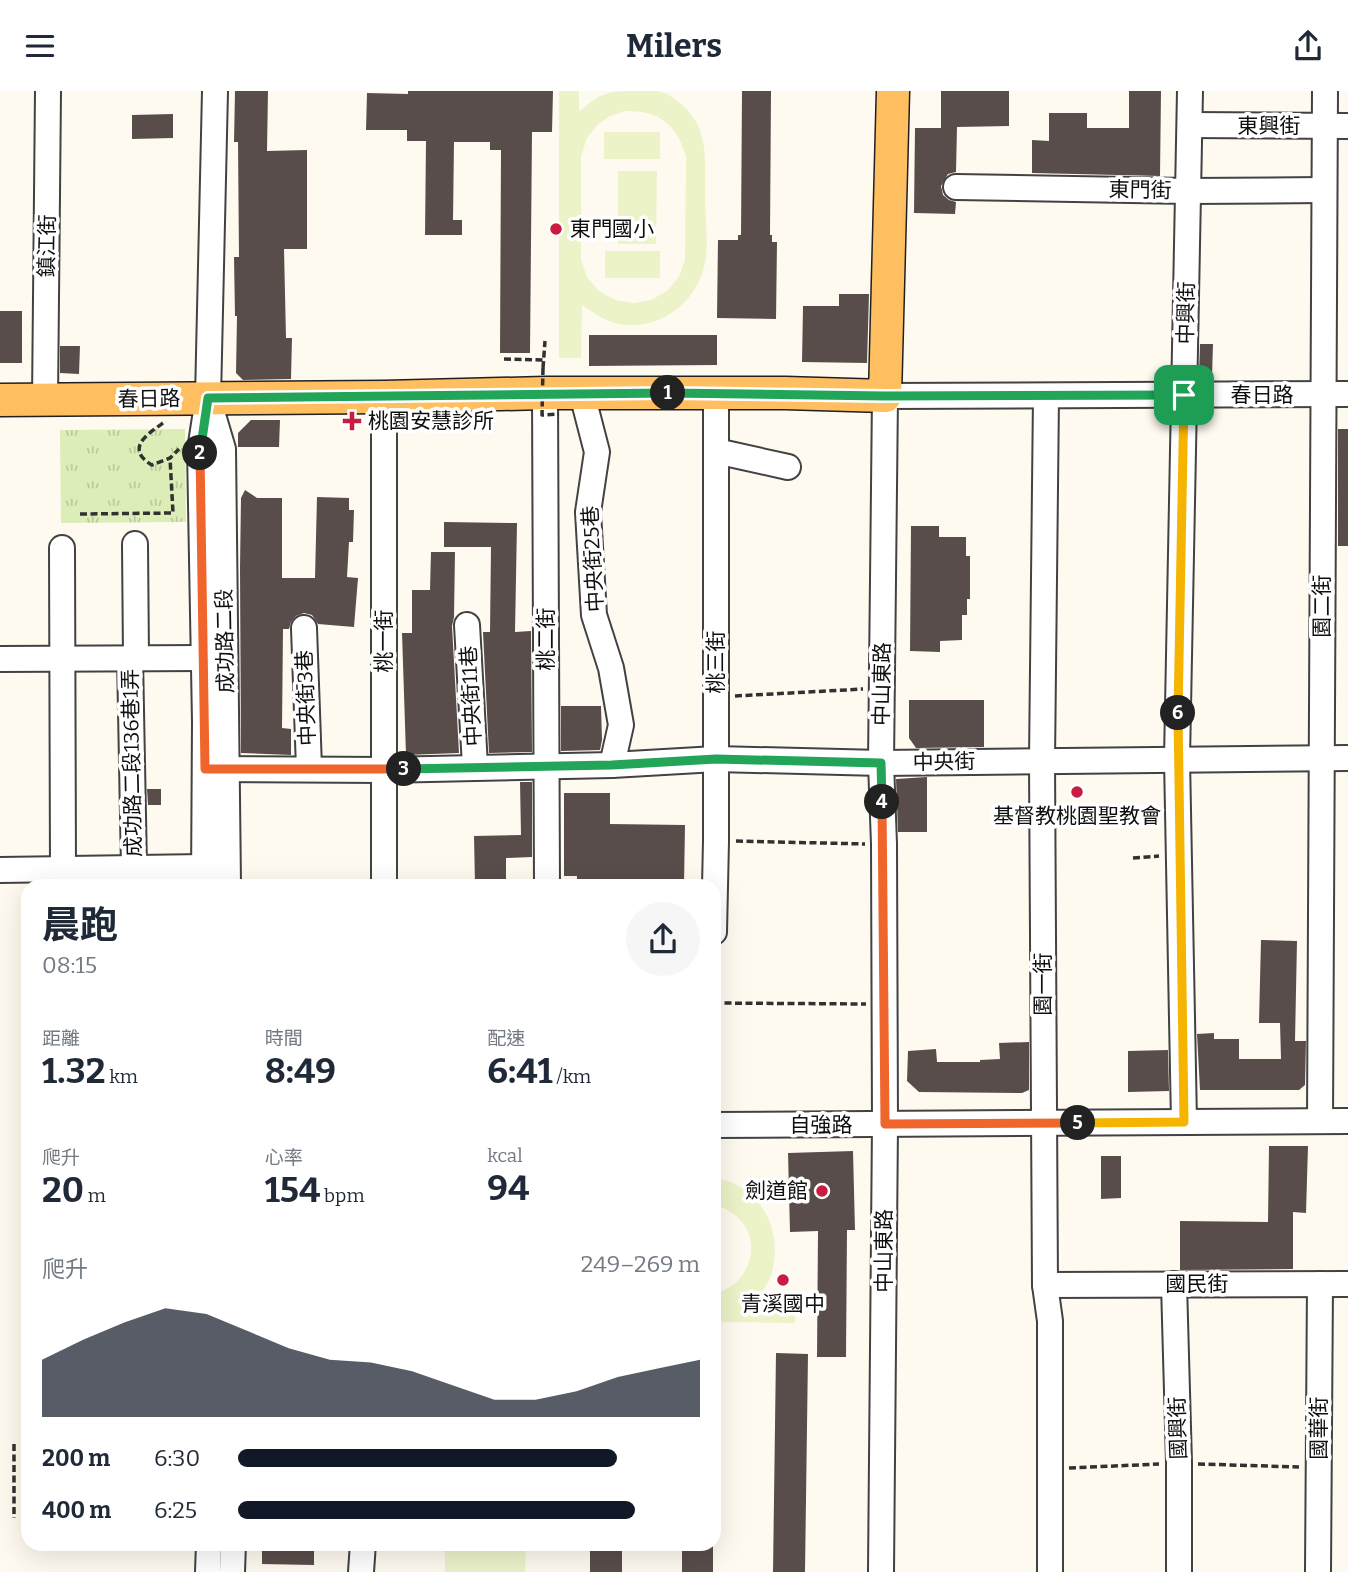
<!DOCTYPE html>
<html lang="zh-TW">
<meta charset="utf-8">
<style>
body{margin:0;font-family:Bitter,"Noto Sans TC",serif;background:#f6f6f7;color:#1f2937;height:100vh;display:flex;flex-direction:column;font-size:26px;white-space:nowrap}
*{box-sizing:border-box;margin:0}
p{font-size:23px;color:#747a83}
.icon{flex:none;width:38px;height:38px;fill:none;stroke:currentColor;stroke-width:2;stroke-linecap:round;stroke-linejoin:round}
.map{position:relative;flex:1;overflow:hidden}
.drawer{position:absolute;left:21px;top:788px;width:700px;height:672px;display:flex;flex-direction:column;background:#fff;border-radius:21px;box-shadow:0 7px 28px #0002}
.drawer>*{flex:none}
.pin{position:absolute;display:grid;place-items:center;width:60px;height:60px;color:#fff;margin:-30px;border-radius:14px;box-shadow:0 4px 10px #0006}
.km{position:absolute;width:35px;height:35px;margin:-18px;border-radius:50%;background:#222;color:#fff;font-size:19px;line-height:35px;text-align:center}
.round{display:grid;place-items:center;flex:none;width:74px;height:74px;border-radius:37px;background:#f6f6f7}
.head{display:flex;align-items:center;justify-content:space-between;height:119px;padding:0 21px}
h1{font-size:38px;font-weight:700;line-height:52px}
.metrics{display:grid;grid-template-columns:repeat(3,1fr);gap:10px;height:119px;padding:7px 21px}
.metrics div{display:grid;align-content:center}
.metrics b{font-size:35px;font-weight:700}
.metrics small{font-size:19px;font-weight:400}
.metrics p{font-size:19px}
.chart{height:196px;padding:14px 21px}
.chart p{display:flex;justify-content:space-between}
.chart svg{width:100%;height:126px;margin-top:7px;fill:#111827;opacity:.7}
ul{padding:0 21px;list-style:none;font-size:23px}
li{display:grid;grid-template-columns:112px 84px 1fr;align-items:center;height:52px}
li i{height:18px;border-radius:9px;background:#111827}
header{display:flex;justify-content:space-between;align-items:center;height:91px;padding:0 21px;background:#fff;font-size:32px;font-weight:700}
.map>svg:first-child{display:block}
</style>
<header><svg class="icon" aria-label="menu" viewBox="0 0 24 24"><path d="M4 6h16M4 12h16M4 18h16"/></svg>Milers<svg class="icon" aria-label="share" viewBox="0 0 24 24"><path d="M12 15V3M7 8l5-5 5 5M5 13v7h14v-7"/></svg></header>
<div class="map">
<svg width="1348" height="1481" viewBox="0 0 1348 1481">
<defs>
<pattern id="park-tufts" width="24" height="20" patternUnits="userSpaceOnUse" patternTransform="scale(1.75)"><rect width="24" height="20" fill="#dcedb7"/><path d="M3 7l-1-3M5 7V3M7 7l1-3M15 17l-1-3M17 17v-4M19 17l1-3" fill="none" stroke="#bcca9c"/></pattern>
</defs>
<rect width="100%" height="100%" fill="#fffaf0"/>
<!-- park -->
<path fill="url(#park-tufts)" d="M185,338L186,431L61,432L60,339Z"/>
<!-- pitch -->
<g fill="#ecf3c9" fill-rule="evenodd">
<path d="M559,0H579V21C601,1 608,0 637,0C643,0 652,0 658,0C672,3 688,18 695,29C708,51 705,78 705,102C705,123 708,146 706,166C701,208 662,241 619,233C605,230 594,222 582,214L581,267H559ZM626,20C659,20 676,32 686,65L685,169L679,186L667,200L651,209L633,212L615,209L599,200L587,186L581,169V65L587,47L597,34L610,25Z"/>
<rect x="604" y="41" width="56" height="27"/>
<path d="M618,80H657L656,153H618Z"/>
<rect x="605" y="160" width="55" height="27"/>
<path d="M714,1087C755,1092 780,1131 774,1170C773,1183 768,1195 759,1204L795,1205V1232L714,1231V1203C763,1189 764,1126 714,1114Z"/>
<path d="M445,1453H526L525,1481H445Z"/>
</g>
<!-- building -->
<g fill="#584d4a">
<path d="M235,0H268L267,60L307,59V158H284L286,247H292L291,288L243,289L236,282L237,225H235L234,166H239L238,51H234Z"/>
<path d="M408,0H553L552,41H532L530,262H500L501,59H490V51H454L453,129H462V144H425L426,50H407V39H366L367,2L408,3Z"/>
<path d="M742,0H771L770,144H772V151H777L776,228L717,227L718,149H738V144H741Z"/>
<path d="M941,0H1009V35L957,36L956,81L948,83L941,95L943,104L949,109L956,111L955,123L914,122L915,37H941Z"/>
<path d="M1129,0H1161L1160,85L1032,82V49L1049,50V22H1087V37H1129Z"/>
<path d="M173,23V47L132,48V24Z"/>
<path d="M839,203H869L867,272L802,271L803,215H839Z"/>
<rect x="0" y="220" width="22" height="52"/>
<path d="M589,244H717V274L589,275Z"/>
<path d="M1200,253H1213L1212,286L1199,284Z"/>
<path d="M60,255H80L79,283L60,282Z"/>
<path d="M251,329H280L279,356H238V342Z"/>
<rect x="1338" y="338" width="10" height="117"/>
<path d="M245,399L257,407H282V487H315L317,406L349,407V419H354L353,451H349L347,486L358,487L354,536L318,533L312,524L304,522L296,525L291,531L289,538H283L282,637L291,638V664L241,662L240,477L241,407Z"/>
<path d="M444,431L517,432L515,541L531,540L532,661L489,662L483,541H490L491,456H444Z"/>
<path d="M911,435H939V446H966V465H970V508H967V524H962V549L940,550V561L910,560Z"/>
<path d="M431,461H455L454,526L452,535L459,662L406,664L402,542H412V499H430Z"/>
<path d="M909,609H984V656L916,657L909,647Z"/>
<path d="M561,615H601L602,649L600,659L561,660Z"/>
<path d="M927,686V741H898L896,688Z"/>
<path d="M520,691H532V766L506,767V792L475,793L474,745L521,744Z"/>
<path d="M147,698H161V714H148Z"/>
<path d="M564,702H610V733L685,734L684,794H577V785H564Z"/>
<path d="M1261,849L1297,850L1295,950H1306L1305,994L1299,999H1200L1197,943L1214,942V948H1239V968H1281L1280,932H1259Z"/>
<path d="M1029,951V999L1022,1002L919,1001L907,990L908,960L936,958L937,971H980V969L1000,968L999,952Z"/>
<path d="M1168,959L1169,1000L1128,1001V960Z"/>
<path d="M1269,1055H1308L1306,1122L1293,1121V1178L1180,1179V1130L1268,1131Z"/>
<path d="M853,1060L855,1139H847L846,1266H817L818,1140L790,1141L788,1062Z"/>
<path d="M1101,1065H1121V1107L1101,1108Z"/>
<path d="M776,1262L808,1263L805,1481H773Z"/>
<path d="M262,1452H314V1474L262,1473Z"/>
<rect x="590" y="1452" width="32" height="29"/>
<rect x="682" y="1452" width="31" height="29"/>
</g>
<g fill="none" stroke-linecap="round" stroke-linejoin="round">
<defs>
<g id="minor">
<path d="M1190,34L1348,35"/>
<path d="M956,96L1188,100L1323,99"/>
<path d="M545,302L547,794"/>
<path d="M582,303L597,361L588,421L594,524L611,577L621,634L612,674"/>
<path d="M1046,305L1042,670L1045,1194L1050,1230V1481"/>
<path d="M384,306V794"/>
<path d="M45,310L48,0"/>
<path d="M210,314L223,358L228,794"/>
<path d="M716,360L788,376"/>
<path d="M135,453L136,567"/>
<path d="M62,457L63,778"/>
<path d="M467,534L475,675"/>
<path d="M304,537L309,677"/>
<path d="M130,567L134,777"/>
<path d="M0,568L204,567"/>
<path d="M205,678L384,679L612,674L716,668L881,672L1348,667"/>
<path d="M0,779L204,776"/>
<path d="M204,794L205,631L200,359L208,307L215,0"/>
<path d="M714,841L716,750V302"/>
<path d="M1320,1030L1325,0"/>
<path d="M1184,1031L1177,668L1190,0"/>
<path d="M714,1034L1348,1030"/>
<path d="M1174,1193L1179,1372V1481"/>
<path d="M1045,1194L1348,1193"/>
<path d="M208,1481L209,1452"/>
<path d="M232,1481L233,1452"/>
<path d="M361,1481L363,1452"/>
<path d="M881,1481L885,1033L884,753L881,672L885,305L1348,303"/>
<path d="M1318,1481L1320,1193"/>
</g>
<path id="major" d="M0,309L384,306L545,302H785L885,305L893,0"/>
</defs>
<!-- minor casing -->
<use href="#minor" stroke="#424242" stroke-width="28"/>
<!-- major casing -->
<use href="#major" stroke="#202020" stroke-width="35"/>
<!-- path -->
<g stroke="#313131" stroke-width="3.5" stroke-dasharray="7 3.5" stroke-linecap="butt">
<path d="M504,268L543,269"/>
<path d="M543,277L545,250"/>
<path d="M163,332C146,344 125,358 152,374L170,367L179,358"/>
<path d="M80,423L173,422L170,367"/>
<path d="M735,605L863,598"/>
<path d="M736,750L865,753"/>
<path d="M1133,767L1159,765"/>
<path d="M714,912L866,913"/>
<path d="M14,1353V1427"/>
<path d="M1198,1373L1299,1376"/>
<path d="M1069,1377L1159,1373"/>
</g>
<!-- minor -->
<use href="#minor" stroke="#fff" stroke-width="24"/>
<!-- major -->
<use href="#major" stroke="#ffbe60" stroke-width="32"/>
<!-- path-bridge -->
<path stroke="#313131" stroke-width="3.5" stroke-dasharray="7 3.5" stroke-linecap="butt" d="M543,277L542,324L559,323"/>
</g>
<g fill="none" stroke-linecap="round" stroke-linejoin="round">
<defs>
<path id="split-1" d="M668,302L885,305L1184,304"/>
<path id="split-2" d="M200,362L208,307L668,302"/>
<path id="split-3" d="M200,362L205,678H404"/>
<path id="split-4" d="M404,678L612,674L716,668L881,672L882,711"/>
<path id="split-5" d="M882,711L885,1033L1078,1032"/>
<path id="split-6" d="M1078,1032L1184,1031L1178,622"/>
<path id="split-7" d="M1178,622L1184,304"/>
</defs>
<!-- split-1 casing -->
<use href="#split-1" stroke="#fff" stroke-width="14"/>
<!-- split-2 casing -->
<use href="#split-2" stroke="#fff" stroke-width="14"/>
<!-- split-3 casing -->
<use href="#split-3" stroke="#fff" stroke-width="14"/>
<!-- split-4 casing -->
<use href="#split-4" stroke="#fff" stroke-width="14"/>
<!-- split-5 casing -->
<use href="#split-5" stroke="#fff" stroke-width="14"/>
<!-- split-6 casing -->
<use href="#split-6" stroke="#fff" stroke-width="14"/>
<!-- split-7 casing -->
<use href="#split-7" stroke="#fff" stroke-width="14"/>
<!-- split-1 -->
<use href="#split-1" stroke="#22a559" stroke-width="9"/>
<!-- split-2 -->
<use href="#split-2" stroke="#22a559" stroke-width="9"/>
<!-- split-3 -->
<use href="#split-3" stroke="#f0652b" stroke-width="9"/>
<!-- split-4 -->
<use href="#split-4" stroke="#22a559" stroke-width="9"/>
<!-- split-5 -->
<use href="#split-5" stroke="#f0652b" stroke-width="9"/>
<!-- split-6 -->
<use href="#split-6" stroke="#f5b400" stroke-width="9"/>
<!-- split-7 -->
<use href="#split-7" stroke="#f5b400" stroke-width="9"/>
</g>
<!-- markers -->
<g fill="#c91c41" stroke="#fff" stroke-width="2.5">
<circle cx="556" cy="138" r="7"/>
<path d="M348.5 319.5h7v7h7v7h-7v7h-7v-7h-7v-7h7z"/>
<circle cx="1077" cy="701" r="7"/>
<circle cx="822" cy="1100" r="7"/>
<circle cx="783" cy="1189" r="7"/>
</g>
<g text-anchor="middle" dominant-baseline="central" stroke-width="7" stroke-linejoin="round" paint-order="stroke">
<!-- street labels -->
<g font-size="21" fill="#0f0f0f" stroke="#fff">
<text x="1269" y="35">東興街</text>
<text transform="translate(1140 99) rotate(1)">東門街</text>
<text transform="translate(47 155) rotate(-89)">鎮江街</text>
<text transform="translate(1186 222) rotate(-89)">中興街</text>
<text x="1262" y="304">春日路</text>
<text transform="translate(149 308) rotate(-1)">春日路</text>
<text transform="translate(593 468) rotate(-93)">中央街25巷</text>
<text transform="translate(1322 515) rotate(-90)">園二街</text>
<text transform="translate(546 548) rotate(-90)">桃二街</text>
<text transform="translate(225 550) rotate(-91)">成功路二段</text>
<text transform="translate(384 550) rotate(-90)">桃一街</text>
<text transform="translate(716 571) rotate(-90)">桃三街</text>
<text transform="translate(882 593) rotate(-89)">中山東路</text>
<text transform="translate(471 605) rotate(-93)">中央街11巷</text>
<text transform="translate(306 607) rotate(-92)">中央街3巷</text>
<text transform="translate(944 671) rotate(-1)">中央街</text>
<text transform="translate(132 672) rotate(-91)">成功路二段136巷1弄</text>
<text transform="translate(1043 893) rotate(-90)">園一街</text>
<text x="821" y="1034">自強路</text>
<text transform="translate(884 1160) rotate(-90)">中山東路</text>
<text x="1197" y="1193">國民街</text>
<text transform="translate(1178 1337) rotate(-92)">國興街</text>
<text transform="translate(1319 1337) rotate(-90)">國華街</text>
</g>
<!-- poi labels -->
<g font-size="21" fill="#0f0f0f" stroke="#fff" text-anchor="start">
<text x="570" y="138">東門國小</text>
<text x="368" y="330">桃園安慧診所</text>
<text x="1077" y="725" text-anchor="middle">基督教桃園聖教會</text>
<text x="808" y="1100" text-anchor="end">劍道館</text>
<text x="783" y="1213" text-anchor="middle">青溪國中</text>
</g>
</g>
</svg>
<div class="pin" style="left:1184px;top:304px;background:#1e9e55"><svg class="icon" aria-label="arrive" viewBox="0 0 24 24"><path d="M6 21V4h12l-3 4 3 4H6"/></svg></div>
<b class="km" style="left:668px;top:302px">1</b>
<b class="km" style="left:200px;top:362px">2</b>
<b class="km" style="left:404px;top:678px">3</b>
<b class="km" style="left:882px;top:711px">4</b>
<b class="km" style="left:1078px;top:1032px">5</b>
<b class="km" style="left:1178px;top:622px">6</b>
<section class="drawer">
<div class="head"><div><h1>晨跑</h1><p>08:15</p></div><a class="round"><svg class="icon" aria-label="share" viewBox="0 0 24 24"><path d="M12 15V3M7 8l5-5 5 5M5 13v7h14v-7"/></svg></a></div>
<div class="metrics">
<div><p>距離</p><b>1.32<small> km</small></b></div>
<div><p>時間</p><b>8:49</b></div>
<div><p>配速</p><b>6:41<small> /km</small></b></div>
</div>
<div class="metrics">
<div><p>爬升</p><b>20<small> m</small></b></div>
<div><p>心率</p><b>154<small> bpm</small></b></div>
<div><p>kcal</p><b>94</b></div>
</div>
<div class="chart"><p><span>爬升</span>249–269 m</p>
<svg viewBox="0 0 160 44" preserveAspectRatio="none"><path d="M0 44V24L10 17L20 11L30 6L40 8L50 14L60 20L70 24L80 25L90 28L100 33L110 38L120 38L130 35L140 30L150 27L160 24V44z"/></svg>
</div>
<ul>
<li><b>200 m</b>6:30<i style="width:82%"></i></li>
<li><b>400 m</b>6:25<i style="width:86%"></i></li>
</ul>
</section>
</div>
